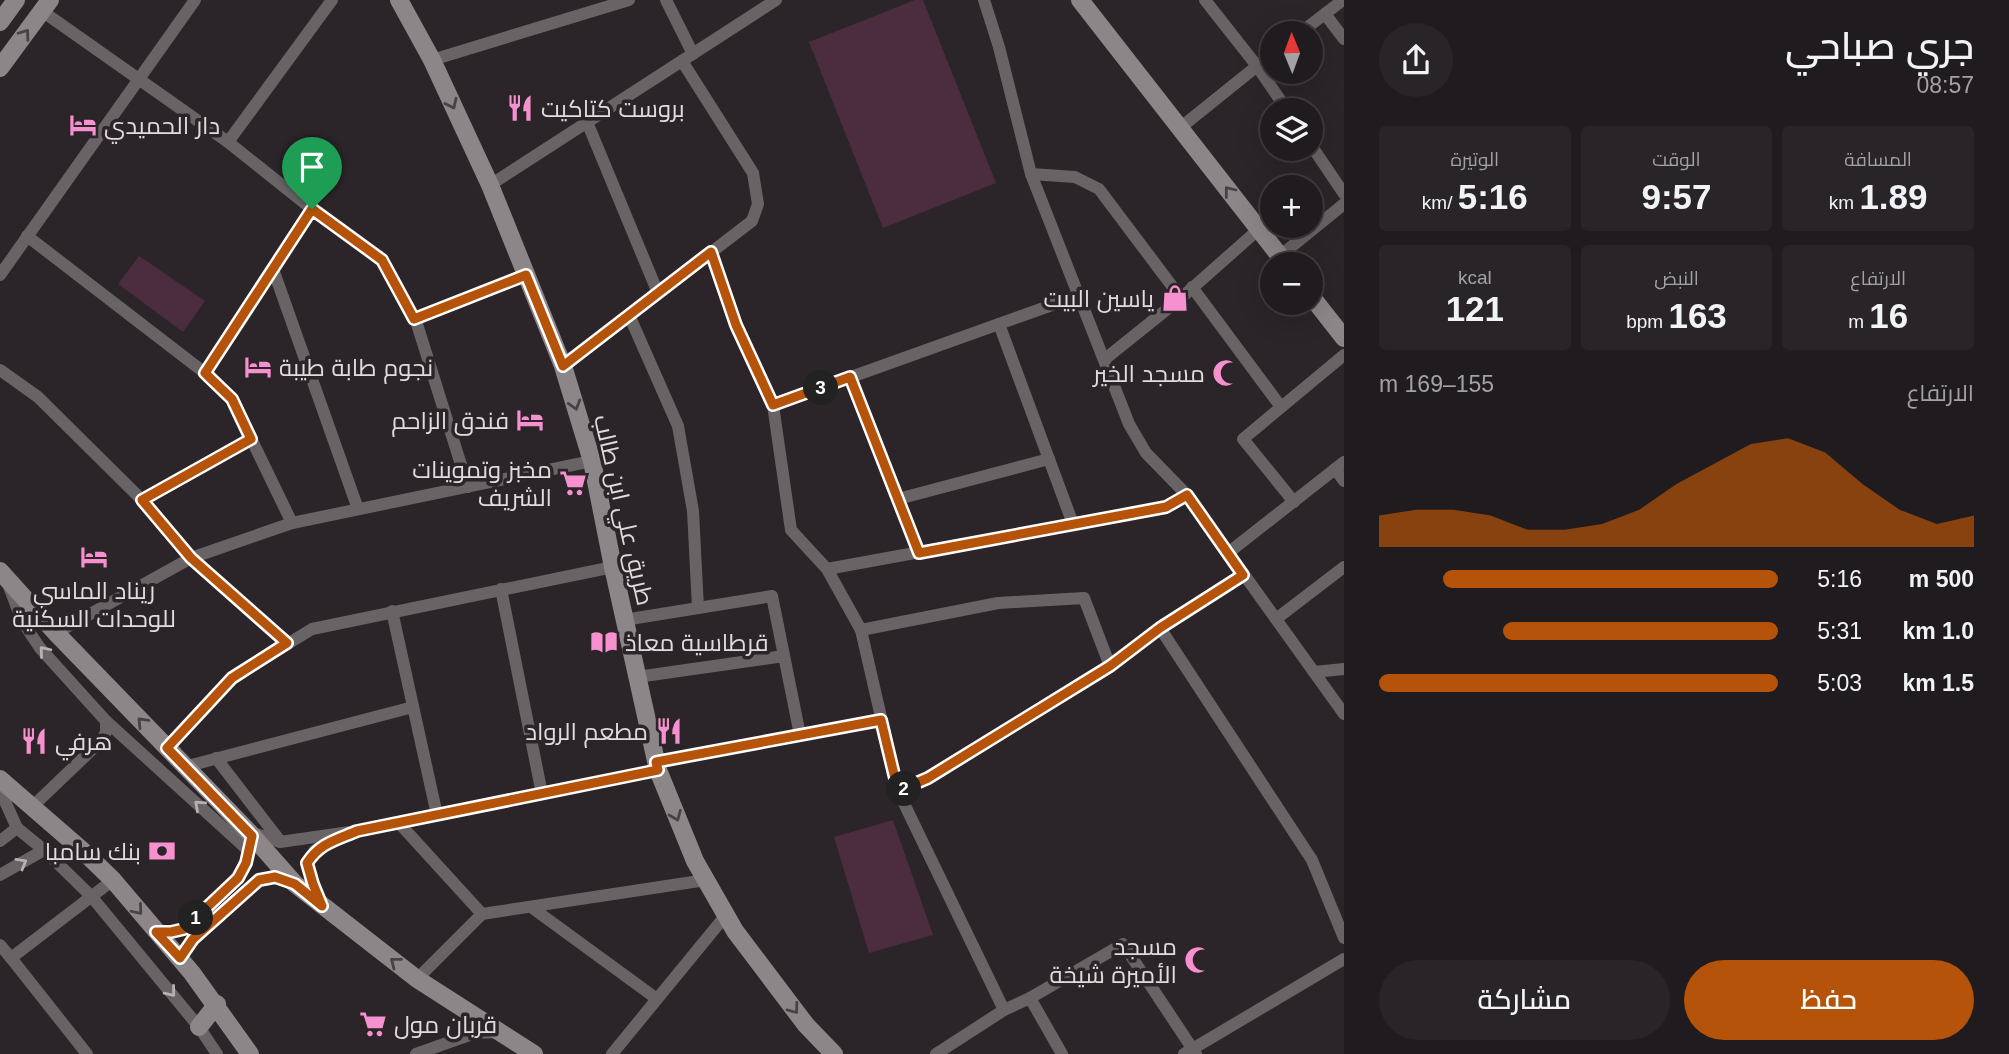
<!DOCTYPE html>
<html lang="ar">
<meta charset="utf-8">
<style>
body{margin:0;font-family:Helvetica,Cairo,sans-serif;background:#282427;color:#f1f3f6;direction:rtl;height:100vh;display:flex;flex-direction:column;font-size:26px;white-space:nowrap}
*{box-sizing:border-box;margin:0}
p{font-size:23px;color:#a2a1a4}
.icon{flex:none;width:38px;height:38px;fill:none;stroke:currentColor;stroke-width:2;stroke-linecap:round;stroke-linejoin:round}
.map{position:relative;flex:1;overflow:hidden;direction:ltr}
.panel{display:flex;flex-direction:column;background:#201b1e;width:665px}
.panel>*{flex:none}
.needle{width:46px;rotate:359deg}
.fabs{position:absolute;left:1260px;top:21px;display:grid;gap:14px}
.fabs a{display:grid;place-items:center;width:63px;height:63px;border-radius:50%;background:#201b1e;box-shadow:0 7px 28px #0002,0 0 0 2px #3d393c;font-size:35px}
.pin{position:absolute;display:grid;place-items:center;width:60px;height:60px;color:#fff;margin:-72px -30px;border-radius:50% 50% 50% 0;rotate:-45deg;box-shadow:0 0 7px #0007}
.pin .icon{rotate:45deg}
.km{position:absolute;width:35px;height:35px;margin:-18px;border-radius:50%;background:#222;color:#fff;font-size:19px;line-height:35px;text-align:center}
.round{display:grid;place-items:center;flex:none;width:74px;height:74px;border-radius:37px;background:#282427}
.headline{display:flex;align-items:center;justify-content:space-between;height:119px;padding:0 35px}
h1{font-size:38px;font-weight:600;line-height:52px}
.figures{display:grid;grid-template-columns:repeat(3,1fr);gap:10px;height:119px;padding:7px 35px}
.figures div{display:grid;align-content:center;border-radius:7px;background:#282427;text-align:center}
.figures b{font-size:35px;font-weight:600}
.figures small{font-size:19px;font-weight:400}
.figures p{font-size:19px}
.chart{height:196px;padding:14px 35px}
.chart p{display:flex;justify-content:space-between}
.chart svg{width:100%;height:126px;margin-top:7px;fill:#b45309;opacity:.7}
.button{display:flex;gap:14px;margin-top:auto;padding:14px 35px}
.button a{flex:1;height:80px;border-radius:42px;background:#b45309;color:#fff;font-size:28px;font-weight:600;line-height:80px;text-align:center}
.button a+a{background:#282427;color:#f1f3f6}
ul{padding:0 35px;list-style:none;font-size:23px}
li{display:grid;grid-template-columns:112px 84px 1fr;align-items:center;height:52px}
li i{height:18px;border-radius:9px;background:#b45309}
main{display:flex;flex:1;min-height:0}
.map>svg:first-child{display:block}
</style>
<main>
<section class="panel">
<div class="headline"><div><h1>جري صباحي</h1><p>08:57</p></div><a class="round"><svg class="icon" aria-label="share" viewBox="0 0 24 24"><path d="M12 15V3M7 8l5-5 5 5M5 13v7h14v-7"/></svg></a></div>
<div class="figures">
<div><p>المسافة</p><b>1.89<small> km</small></b></div>
<div><p>الوقت</p><b>9:57</b></div>
<div><p>الوتيرة</p><b>5:16<small> /km</small></b></div>
</div>
<div class="figures">
<div><p>الارتفاع</p><b>16<small> m</small></b></div>
<div><p>النبض</p><b>163<small> bpm</small></b></div>
<div><p>kcal</p><b>121</b></div>
</div>
<div class="chart"><p><span>الارتفاع</span>155–169 m</p>
<svg viewBox="0 0 160 44" preserveAspectRatio="none"><path d="M0 44V33L10 31L20 31L30 33L40 38L50 38L60 36L70 31L80 22L90 15L100 8L110 6L120 11L130 22L140 31L150 36L160 33V44z"/></svg>
</div>
<ul>
<li><b>500 m</b>5:16<i style="width:84%"></i></li>
<li><b>1.0 km</b>5:31<i style="width:69%"></i></li>
<li><b>1.5 km</b>5:03<i style="width:100%"></i></li>
</ul>
<div class="button"><a>حفظ</a><a>مشاركة</a></div>
</section>
<div class="map">
<svg width="1344" height="1054" viewBox="0 0 1344 1054">
<rect width="100%" height="100%" fill="#2b2428"/>
<!-- green -->
<g fill="#4c2c3f">
<path d="M915,0H923L996,183L883,228L809,42Z"/>
<path d="M139,256L205,301L183,332L118,284Z"/>
<path d="M893,820L933,935L869,953L834,837Z"/>
</g>
<g fill="none" stroke-linecap="round" stroke-linejoin="round">
<!-- street -->
<g stroke="#686466" stroke-width="12">
<path d="M666,0L693,54"/>
<path d="M984,0L999,47L1031,174L1129,424L1146,453L1187,495L1344,714"/>
<path d="M1205,0L1257,66L1287,110"/>
<path d="M42,11L228,142L312,209L382,260L417,324L468,487"/>
<path d="M1325,14L1344,39"/>
<path d="M1300,33L1343,0"/>
<path d="M432,60L629,0"/>
<path d="M587,122L658,293"/>
<path d="M1180,128L1272,54"/>
<path d="M228,142L332,0"/>
<path d="M1311,145L1344,194"/>
<path d="M1031,174L1075,177L1099,189L1181,298"/>
<path d="M490,185L776,0"/>
<path d="M27,236L205,373L232,399L292,523"/>
<path d="M711,252L736,325L773,405L791,530L827,569L861,630L898,791L1004,1010L1030,998L1062,1054"/>
<path d="M1280,256L1344,204"/>
<path d="M273,269L358,509"/>
<path d="M0,275L195,0"/>
<path d="M1192,287L1281,407"/>
<path d="M629,315L678,426L693,511L698,608"/>
<path d="M414,319L526,275"/>
<path d="M999,324L1073,524"/>
<path d="M1105,359L1181,298L1259,229"/>
<path d="M563,366L752,221L758,204L753,173L682,61"/>
<path d="M0,370L38,397L142,500L191,558L287,643"/>
<path d="M205,373L312,209"/>
<path d="M850,377L919,553"/>
<path d="M773,405L1080,295"/>
<path d="M1335,469L1344,481"/>
<path d="M898,499L1049,459"/>
<path d="M142,500L251,439"/>
<path d="M1294,502L1243,439L1344,355"/>
<path d="M1228,553L1344,462"/>
<path d="M827,569L1166,507L1187,495"/>
<path d="M8,584L22,621L40,648L106,721V732L102,740L32,807"/>
<path d="M501,589L542,794"/>
<path d="M392,611L437,815"/>
<path d="M1276,619L1344,567"/>
<path d="M624,620L772,596L800,735"/>
<path d="M1160,628L1312,860L1344,938"/>
<path d="M861,630L998,603L1084,598L1110,666"/>
<path d="M56,633L191,558L292,523L592,461"/>
<path d="M1314,672L1344,669"/>
<path d="M637,677L784,656"/>
<path d="M106,721L249,851"/>
<path d="M167,748L232,678L312,629L613,567"/>
<path d="M216,758L280,841"/>
<path d="M656,762L881,720"/>
<path d="M184,767L413,707"/>
<path d="M0,790L17,828L44,850L91,896L199,1027L217,1054"/>
<path d="M898,791L928,778L1110,666L1160,628L1243,574"/>
<path d="M399,823L482,914"/>
<path d="M250,832L280,842L357,831L658,770"/>
<path d="M0,841L17,828"/>
<path d="M0,875L44,850"/>
<path d="M321,902L313,885L307,863L315,850L339,838"/>
<path d="M531,907L657,999"/>
<path d="M156,932C165,932 176,933 184,929C191,925 198,916 205,910C229,887 244,877 251,843"/>
<path d="M0,945L11,958L113,880"/>
<path d="M11,958L87,1054"/>
<path d="M179,958L193,939L259,880L275,877L294,883"/>
<path d="M417,979L482,914L706,880"/>
<path d="M1030,998L1123,944L1196,1054"/>
<path d="M416,1054L475,1033L499,1032"/>
<path d="M612,1054L726,915"/>
<path d="M936,1054L1004,1010"/>
<path d="M1184,1054L1344,959"/>
</g>
<!-- secondary -->
<g stroke="#8c8689" stroke-width="18">
<path d="M399,0L432,60L490,185L563,366L592,461L613,567L658,770L695,861L735,931L806,1025L834,1054"/>
<path d="M1080,0L1286,264"/>
<path d="M0,22L16,0"/>
<path d="M0,68L50,0"/>
<path d="M1311,296L1344,338"/>
<path d="M0,571L56,633L248,831L295,884L417,979L534,1054"/>
<path d="M0,779L83,851L113,880L192,973L250,1054"/>
<path d="M199,1027L217,1004"/>
</g>
</g>
<!-- one-way arrows -->
<defs><path id="oneway-chevron" d="M-2-3.5L2.5 0L-2 3.5" fill="none" stroke-width="1.6" stroke-linecap="round" stroke-linejoin="round" transform="scale(1.75)"/></defs>
<g stroke="#484145">
<use href="#oneway-chevron" transform="translate(25 34) rotate(-54)"/>
<use href="#oneway-chevron" transform="translate(452 104) rotate(65)"/>
<use href="#oneway-chevron" transform="translate(1229 191) rotate(-128)"/>
<use href="#oneway-chevron" transform="translate(575 405) rotate(73)"/>
<use href="#oneway-chevron" transform="translate(142 722) rotate(-134)"/>
<use href="#oneway-chevron" transform="translate(676 816) rotate(68)"/>
<use href="#oneway-chevron" transform="translate(138 910) rotate(50)"/>
<use href="#oneway-chevron" transform="translate(395 962) rotate(-142)"/>
<use href="#oneway-chevron" transform="translate(794 1009) rotate(53)"/>
</g>
<g stroke="#b6b1b3">
<use href="#oneway-chevron" transform="translate(44 651) rotate(-130)"/>
<use href="#oneway-chevron" transform="translate(199 805) rotate(-138)"/>
<use href="#oneway-chevron" transform="translate(22 863) rotate(-30)"/>
<use href="#oneway-chevron" transform="translate(171 992) rotate(51)"/>
</g>
<g fill="none" stroke-linecap="round" stroke-linejoin="round">
<defs>
<path id="route" d="M312,209L382,260L414,319L526,275L563,366L711,252L736,325L773,405L850,377L919,553L1166,507L1187,495L1243,575L1160,628L1110,666L928,778L898,791L881,720L656,762L658,770L357,831C336,840 320,843 307,863L313,884L322,906L295,884L275,877L259,880L193,939L180,958L156,932H171L184,929L238,878L246,863L252,836L167,748L232,678L287,643L191,558L142,500L251,439L232,399L205,373Z"/>
</defs>
<!-- route casing -->
<use href="#route" stroke="#fff" stroke-width="14"/>
<!-- route -->
<use href="#route" stroke="#b45309" stroke-width="9"/>
</g>
<!-- icons -->
<defs>
<symbol id="restaurant-bare" viewBox="-9 -9 18 18"><path d="M-5-6h1v4h1v-4h1v4h1v-4h1v5L-1.5 .5V6h-2V.5L-5-1ZM5-6V6H3V1.5H1.5Q1.5-4 5-6Z" fill="#f790ce" stroke="#2b2428" stroke-width="2.5" paint-order="stroke"/></symbol>
<symbol id="hotel-bare" viewBox="-9 -9 18 18"><path d="M-6-4.5h1.5V1H6V5H4.5V3h-9V5H-6ZM-4 0a1.8 1.8 0 1 1 3.6 0ZM.5 0V-2.5h3Q6-2.5 6 0Z" fill="#f790ce" stroke="#2b2428" stroke-width="2.5" paint-order="stroke"/></symbol>
<symbol id="shop-bare" viewBox="-9 -9 18 18"><path d="M-5-2.5h2.3a2.7 3.5 0 0 1 5.4 0H5L5.5 6h-11ZM-1.5-2.5h3a1.5 2.3 0 0 0-3 0Z" fill="#f790ce" stroke="#2b2428" stroke-width="2.5" paint-order="stroke"/></symbol>
<symbol id="mosque-bare" viewBox="-9 -9 18 18"><path d="M3.5-4.9A6 6 0 1 0 3.5 4.9A5 5 0 1 1 3.5-4.9Z" fill="#f790ce" stroke="#2b2428" stroke-width="2.5" paint-order="stroke"/></symbol>
<symbol id="supermarket-bare" viewBox="-9 -9 18 18"><path d="M-6-5.5h2.5l.6 2H6L4.5 2H-2.5L-4.4-4H-6ZM-1.5 3.2a1.3 1.3 0 1 0 .1 0ZM3 3.2a1.3 1.3 0 1 0 .1 0Z" fill="#f790ce" stroke="#2b2428" stroke-width="2.5" paint-order="stroke"/></symbol>
<symbol id="library-bare" viewBox="-9 -9 18 18"><path d="M-6-4Q-3-5.5-.7-3.5V5Q-3 3-6 4ZM6-4Q3-5.5 .7-3.5V5Q3 3 6 4Z" fill="#f790ce" stroke="#2b2428" stroke-width="2.5" paint-order="stroke"/></symbol>
<symbol id="bank-bare" viewBox="-9 -9 18 18"><path d="M-6-4H6V4H-6ZM0-2.3a2.3 2.3 0 1 0 0 4.6a2.3 2.3 0 1 0 0-4.6Z" fill="#f790ce" stroke="#2b2428" stroke-width="2.5" paint-order="stroke"/></symbol>
</defs>
<g fill-rule="evenodd">
<use href="#restaurant-bare" x="501" y="89" width="38" height="38"/>
<use href="#hotel-bare" x="64" y="106" width="38" height="38"/>
<use href="#shop-bare" x="1156" y="279" width="38" height="38"/>
<use href="#hotel-bare" x="239" y="348" width="38" height="38"/>
<use href="#mosque-bare" x="1207" y="354" width="38" height="38"/>
<use href="#hotel-bare" x="511" y="401" width="38" height="38"/>
<use href="#supermarket-bare" x="554" y="464" width="38" height="38"/>
<use href="#hotel-bare" x="75" y="538" width="38" height="38"/>
<use href="#library-bare" x="585" y="623" width="38" height="38"/>
<use href="#restaurant-bare" x="650" y="712" width="38" height="38"/>
<use href="#restaurant-bare" x="15" y="722" width="38" height="38"/>
<use href="#bank-bare" x="143" y="832" width="38" height="38"/>
<use href="#mosque-bare" x="1179" y="941" width="38" height="38"/>
<use href="#supermarket-bare" x="354" y="1005" width="38" height="38"/>
</g>
<g text-anchor="middle" dominant-baseline="central" stroke-width="7" stroke-linejoin="round" paint-order="stroke">
<!-- poi labels -->
<g font-size="24" fill="#e0dbdd" stroke="#2b2428" text-anchor="end">
<text x="541" y="108" text-anchor="start">بروست كتاكيت</text>
<text x="104" y="125" text-anchor="start">دار الحميدي</text>
<text x="1154" y="298">ياسين البيت</text>
<text x="279" y="367" text-anchor="start">نجوم طابة طيبة</text>
<text x="1205" y="373">مسجد الخير</text>
<text x="509" y="420">فندق الزاحم</text>
<text x="552" y="469">مخبز وتموينات<tspan x="552" dy="28">الشريف</tspan></text>
<text x="94" y="590" text-anchor="middle">ريناد الماسي<tspan x="94" dy="28">للوحدات السكنية</tspan></text>
<text x="625" y="642" text-anchor="start">قرطاسية معاذ</text>
<text x="648" y="731">مطعم الرواد</text>
<text x="55" y="741" text-anchor="start">هرفي</text>
<text x="141" y="851">بنك سامبا</text>
<text x="1177" y="946">مسجد<tspan x="1177" dy="28">الأميرة شيخة</tspan></text>
<text x="394" y="1024" text-anchor="start">قربان مول</text>
</g>
<!-- street labels -->
<g font-size="24" fill="#e0dbdd" stroke="#2b2428">
<text transform="translate(624 510) rotate(77)">طريق علي ابن طالب</text>
</g>
</g>
</svg>
<div class="fabs">
<a><svg class="needle" viewBox="-14 -14 28 28"><path d="M0-13l5 13h-10z" fill="#e53935"/><path d="M0 13l5-13h-10z" fill="#a2a1a4"/></svg></a>
<a><svg class="icon" aria-label="layers" viewBox="0 0 24 24"><path d="M12 4l9 5-9 5-9-5zM3 14l9 5 9-5"/></svg></a>
<a>+</a>
<a>−</a>
</div>
<div class="pin" style="left:312px;top:209px;background:#1e9e55"><svg class="icon" aria-label="arrive" viewBox="0 0 24 24"><path d="M6 21V4h12l-3 4 3 4H6"/></svg></div>
<b class="km" style="left:196px;top:918px">1</b>
<b class="km" style="left:904px;top:789px">2</b>
<b class="km" style="left:821px;top:388px">3</b>
</div>
</main>
